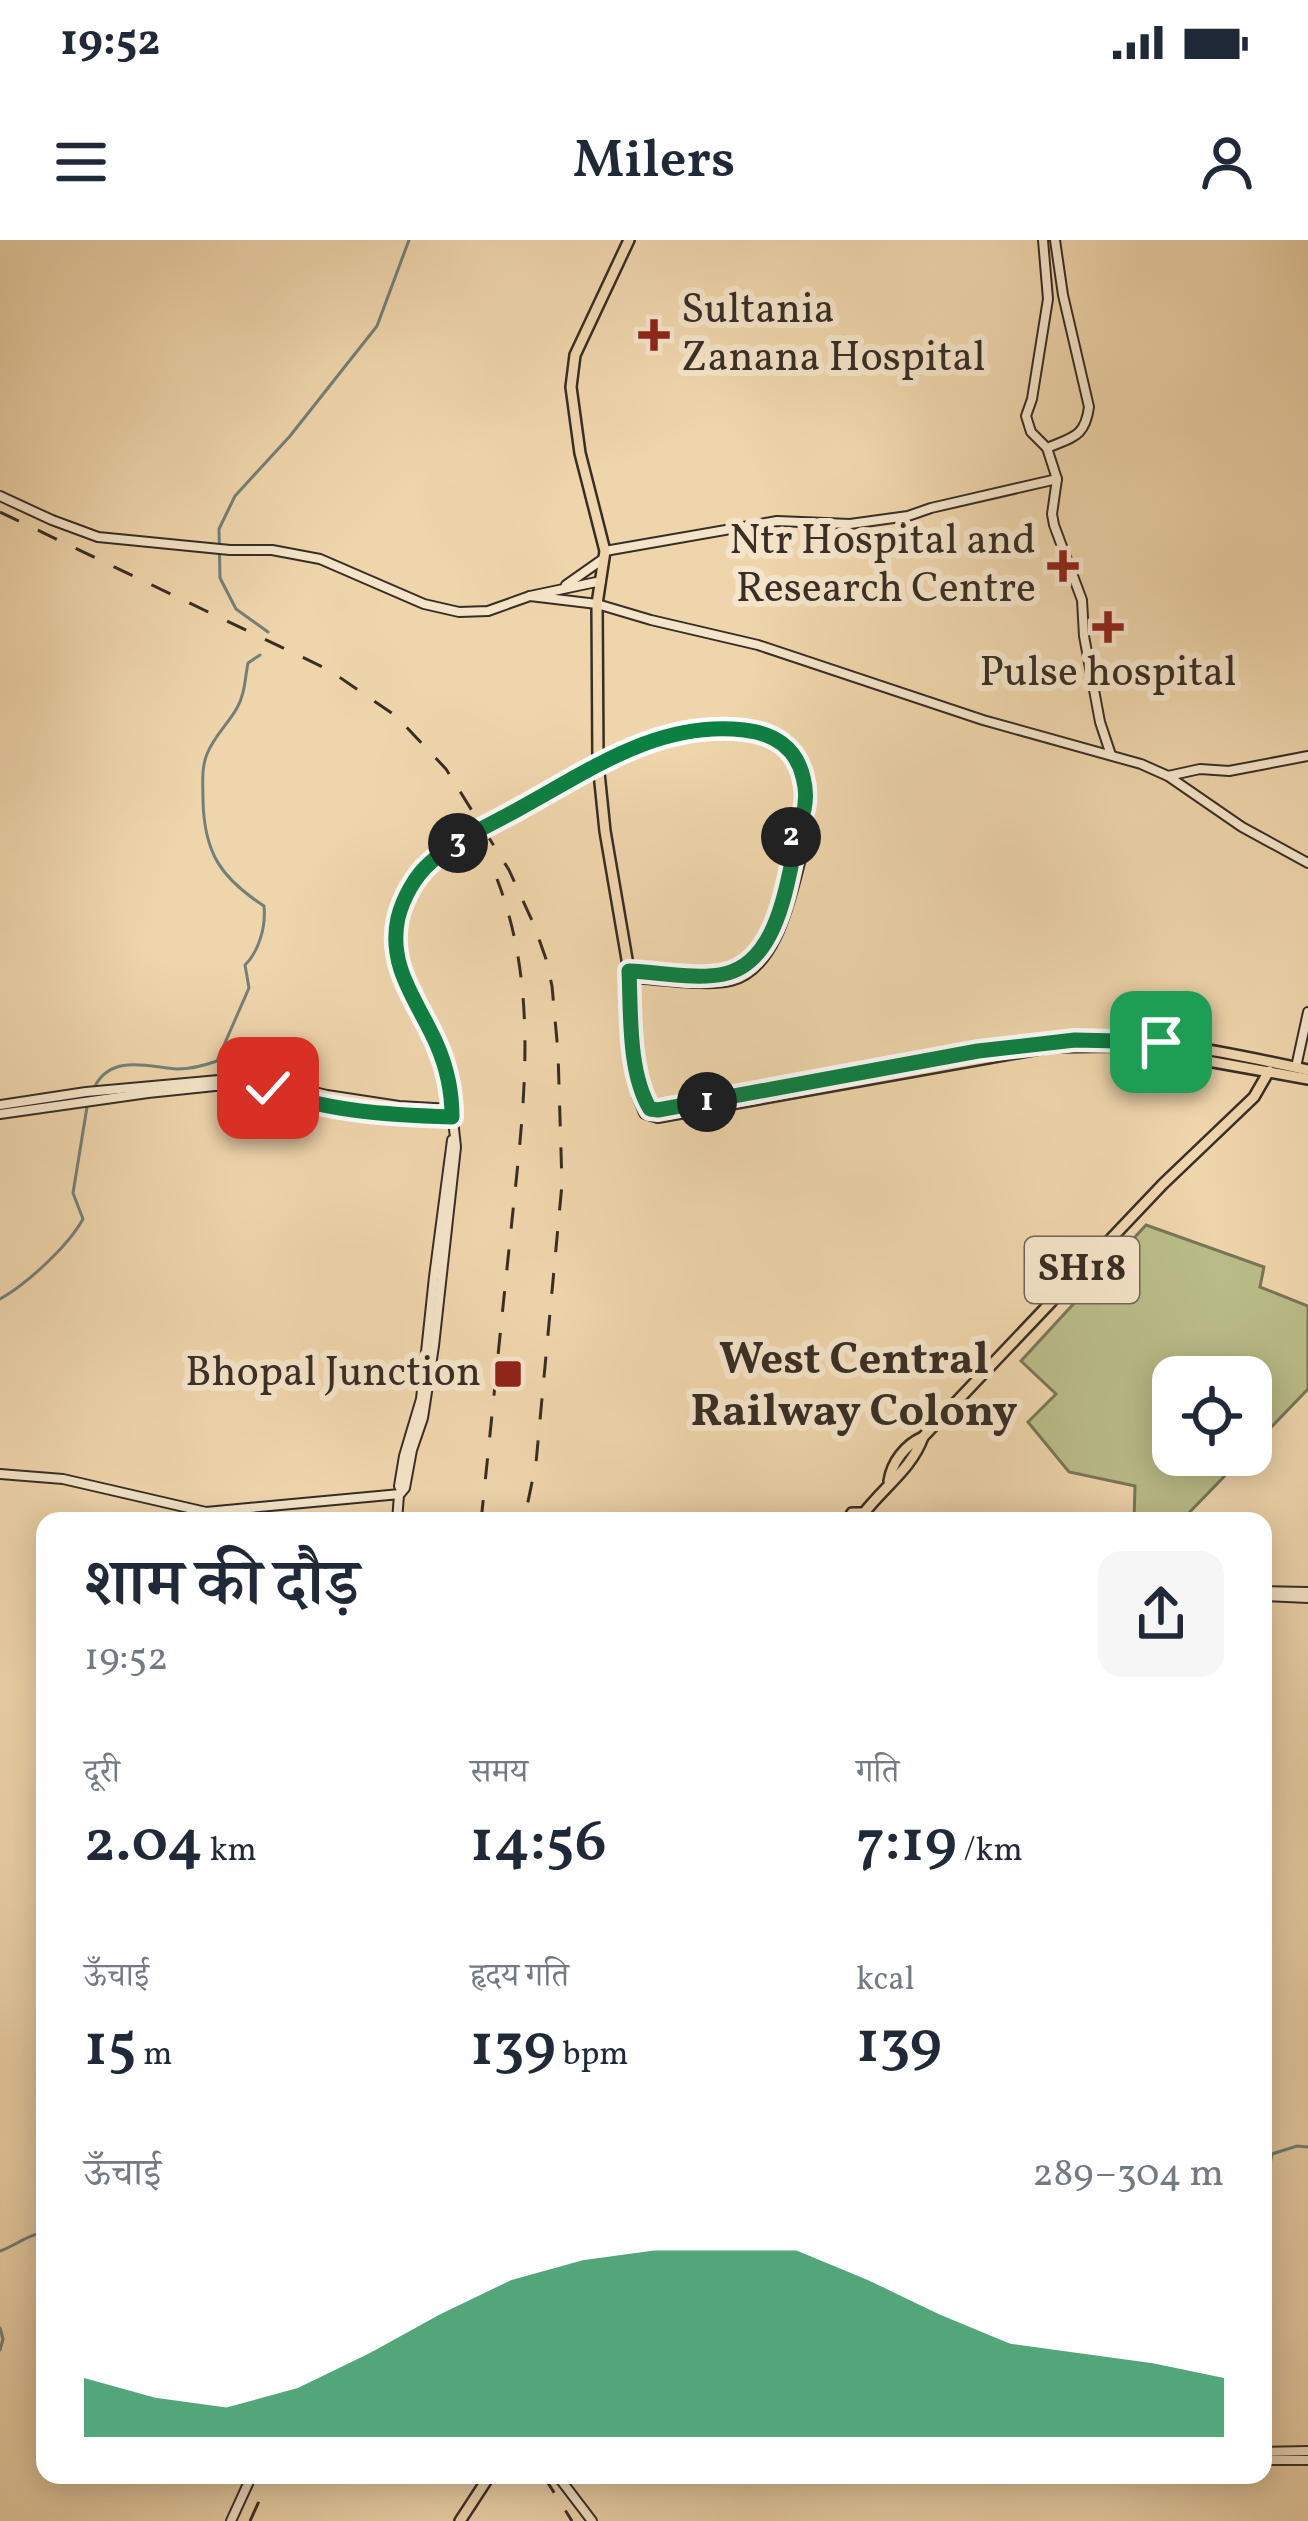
<!DOCTYPE html>
<html lang="hi">
<meta charset="utf-8">
<style>
body{margin:0;font-family:Vollkorn,"Noto Serif Devanagari",serif;background:#f6f6f7;color:#1f2937;height:100vh;display:flex;flex-direction:column;font-size:45px;white-space:nowrap}
*{box-sizing:border-box;margin:0}
p{font-size:39px;color:#747a83}
.icon{flex:none;width:66px;height:66px;fill:none;stroke:currentColor;stroke-width:2;stroke-linecap:round;stroke-linejoin:round}
.map{position:relative;flex:1;overflow:hidden}
.sheet{position:absolute;left:36px;top:1272px;width:1236px;height:972px;display:flex;flex-direction:column;background:#fff;border-radius:24px;box-shadow:0 6px 30px #0003}
.sheet>*{flex:none}
.controls{position:absolute;left:1152px;top:1116px;display:grid;gap:24px}
.controls a{display:grid;place-items:center;width:120px;height:120px;border-radius:24px;background:#fff;box-shadow:0 6px 30px #0003;font-size:60px}
.pin{position:absolute;display:grid;place-items:center;width:102px;height:102px;color:#fff;margin:-51px;border-radius:24px;box-shadow:0 6px 18px #0006}
.km{position:absolute;width:60px;height:60px;margin:-30px;border-radius:50%;background:#222;color:#fff;font-size:33px;line-height:60px;text-align:center}
.round{display:grid;place-items:center;flex:none;width:126px;height:126px;border-radius:24px;background:#f6f6f7}
.head{display:flex;align-items:center;justify-content:space-between;height:204px;padding:0 48px}
h1{font-size:66px;font-weight:600;line-height:90px}
.figures{display:grid;grid-template-columns:repeat(3,1fr);gap:18px;height:204px;padding:12px 48px}
.figures div{display:grid;align-content:center}
.figures b{font-size:60px;font-weight:600}
.figures small{font-size:33px;font-weight:400}
.figures p{font-size:33px}
.chart{height:336px;padding:24px 48px}
.chart p{display:flex;justify-content:space-between}
.chart svg{width:100%;height:216px;margin-top:12px;fill:#0b8043;opacity:.7}
.status{display:flex;justify-content:space-between;align-items:center;height:84px;padding:0 60px;background:#fff;direction:ltr}
.status svg{height:33px;fill:currentColor}
header{display:flex;justify-content:space-between;align-items:center;height:156px;padding:0 48px;background:#fff;font-size:54px;font-weight:600}
.map>svg:first-child{display:block}
</style>
<div class="status"><b>19:52</b><svg viewBox="0 0 49 12"><path d="M0 12V9h3v3zM5 12V6h3v6zM10 12V3h3v9zM15 12V0h3v12zM26 1h20v11H26zM47 4h2v5h-2z"/></svg></div>
<header><svg class="icon" aria-label="menu" viewBox="0 0 24 24"><path d="M4 6h16M4 12h16M4 18h16"/></svg>Milers<svg class="icon" aria-label="person" viewBox="0 0 24 24"><circle cx="12" cy="8" r="4"/><path d="M4 21q1-7 8-7t8 7"/></svg></header>
<div class="map">
<svg width="1308" height="2281" viewBox="0 0 1308 2281">
<rect width="100%" height="100%" fill="#efd5ac"/>
<filter id="stains"><feTurbulence type="fractalNoise" baseFrequency=".00167" numOctaves="4"/><feColorMatrix values="0 0 0 0 .2 0 0 0 0 .09 0 0 0 0 .02 0 0 0 .5 -.17"/></filter>
<radialGradient id="worn" r=".72"><stop offset=".6" stop-color="#630" stop-opacity="0"/><stop offset="1" stop-color="#630" stop-opacity=".3"/></radialGradient>
<!-- green -->
<path fill="#babd89" stroke="#797657" stroke-width="3" d="M1146,985L1264,1027L1260,1047L1308,1066V1149L1251,1208V1137H1173V1215H1245L1181,1281H1134L1135,1246L1069,1232L1028,1182L1056,1154L1021,1121Z"/>
<g fill="none" stroke-linecap="round" stroke-linejoin="round">
<!-- stream -->
<g stroke="#738079" stroke-width="3">
<path d="M268,392L236,369L220,338L219,289L235,256L290,196L377,86L409,0"/>
<path d="M95,846C112,814 148,827 177,829C192,829 203,826 217,821L249,748L245,725C259,711 266,687 264,666C221,638 204,613 203,560C203,544 201,529 207,514C214,496 228,484 237,468C245,454 245,438 248,423L260,415"/>
<path d="M0,1059C27,1044 68,1006 83,979L73,953L87,867"/>
<path d="M1263,1940L1267,1939L1272,1914L1297,1906L1308,1907"/>
<path d="M0,2011C15,2006 30,1993 45,1993"/>
<path d="M0,2088L3,2099L0,2110"/>
</g>
<defs>
<g id="secondary">
<path d="M1043,0L1048,59L1032,159L1026,176L1031,192L1047,208L1057,239L1052,274L1054,285L1082,360L1084,396L1100,482L1111,515"/>
<path d="M1047,208C1073,197 1085,197 1089,167L1063,55L1055,0"/>
<path d="M0,256L52,280L98,297L230,310H272L320,319L424,364L459,372L488,371L530,356L601,341"/>
<path d="M605,311L777,281L850,284L908,276L931,268L1057,239"/>
<path d="M566,345L603,319"/>
<path d="M530,356L597,364L651,380L758,405L983,480L1141,524L1168,536L1242,587L1308,623"/>
<path d="M656,498C706,487 792,472 804,541C806,554 804,568 803,580"/>
<path d="M1168,536L1200,529L1229,531L1308,516"/>
<circle cx="801" cy="599" r="10"/>
<path d="M629,731C659,732 695,740 725,734C776,723 785,649 795,607"/>
<path d="M629,738C656,739 708,747 731,741C780,729 792,649 804,608"/>
<path d="M1296,827L1308,772"/>
<path d="M0,865L86,852L252,837L327,855L399,866L452,869"/>
<path d="M0,874L148,853L215,846L250,845L320,864L400,875L452,877"/>
<path d="M0,1234L63,1239L206,1272L400,1254L405,1248L412,1210L423,1178L434,1106L456,907L449,843"/>
<path d="M401,1250L399,1246L404,1216L421,1159L434,1037L452,900"/>
<path d="M397,1281L399,1255"/>
<path d="M1263,1351L1308,1352"/>
<path d="M1263,1356L1308,1358"/>
<path d="M1263,2212L1308,2211"/>
<path d="M1263,2220H1308"/>
<path d="M557,2235L592,2281"/>
<path d="M231,2281L252,2235"/>
</g>
<g id="primary">
<path d="M629,0L575,115L571,147L580,213L605,311L597,364L598,523L605,591L629,731L634,808L640,850L638,855L645,873L658,877L1050,807L1108,806L1141,809L1308,839"/>
<path d="M1058,801C1143,794 1226,812 1308,830"/>
<path d="M715,860L1000,808"/>
<path d="M889,1241C892,1222 905,1205 923,1197L1163,944L1254,857L1269,831"/>
<path d="M864,1273C884,1247 912,1228 923,1197"/>
<path d="M848,1281L852,1273H864L867,1281"/>
<path d="M460,2281L490,2235"/>
</g>
</defs>
<!-- secondary casing -->
<use href="#secondary" stroke="#382e25" stroke-width="12"/>
<!-- primary casing -->
<use href="#primary" stroke="#382e25" stroke-width="14"/>
<!-- secondary -->
<use href="#secondary" stroke="#f5e4c9" stroke-width="8"/>
<!-- primary -->
<use href="#primary" stroke="#efd5ac" stroke-width="9"/>
<!-- rail -->
<g stroke="#382e25" stroke-width="3" stroke-dasharray="21 21" stroke-linecap="butt">
<path d="M0,272L329,430L396,476L446,529L509,630L534,685L546,719L552,746L558,812L562,944L536,1223L524,1281"/>
<path d="M481,1281C491,1187 500,1093 510,1000C522,878 542,756 497,639"/>
<path d="M543,2235L572,2281"/>
<path d="M250,2281L271,2235"/>
</g>
<defs>
<path id="secondary-bridge" d="M449,843L436,801L405,745L399,727L397,681L412,644L426,626L457,604L621,512L656,498"/>
</defs>
<!-- secondary-bridge casing -->
<use href="#secondary-bridge" stroke="#382e25" stroke-width="12" stroke-linecap="butt"/>
<!-- secondary-bridge -->
<use href="#secondary-bridge" stroke="#f5e4c9" stroke-width="8"/>
</g>
<g fill="none" stroke-linecap="round" stroke-linejoin="round">
<defs>
<path id="route" d="M268,848C324,872 392,875 452,877C452,853 447,828 437,805C419,763 387,728 398,678C403,658 415,636 430,623C456,599 493,584 524,566C593,528 661,480 744,490C773,493 796,507 803,537C809,559 804,580 791,597L795,607C786,649 776,723 724,734C695,740 659,732 629,731C631,774 628,832 650,869L658,870L978,811L1075,800L1161,802"/>
</defs>
<!-- route casing -->
<use href="#route" stroke="#fff" stroke-width="24"/>
<!-- route -->
<use href="#route" stroke="#0b8043" stroke-width="15"/>
</g>
<!-- markers -->
<g fill="#8f2418" stroke="#f5e4c9" stroke-width="4.5">
<path d="M648 77h12v12h12v12h-12v12h-12v-12h-12v-12h12z"/>
<path d="M1057 308h12v12h12v12h-12v12h-12v-12h-12v-12h12z"/>
<path d="M1102 369h12v12h12v12h-12v12h-12v-12h-12v-12h12z"/>
<rect x="493" y="1119" width="30" height="30" rx="6"/>
</g>
<g text-anchor="middle" dominant-baseline="central" stroke-width="12" stroke-linejoin="round" paint-order="stroke">
<!-- shield labels -->
<rect fill="#f5e4c9" stroke="#716556" stroke-width="3" x="1025" y="997" width="114" height="66" rx="9"/>
<g font-size="39" font-weight="bold" fill="#382e25">
<text x="1082" y="1030">SH18</text>
</g>
<!-- poi labels -->
<g font-size="42" fill="#382e25" stroke="#f5e4c9" text-anchor="end">
<text x="681" y="71" text-anchor="start">Sultania<tspan x="681" dy="48">Zanana Hospital</tspan></text>
<text x="1036" y="302">Ntr Hospital and<tspan x="1036" dy="48">Research Centre</tspan></text>
<text x="1108" y="434" text-anchor="middle">Pulse hospital</text>
<text x="481" y="1134">Bhopal Junction</text>
</g>
<!-- neighbourhood labels -->
<g font-size="45" font-weight="bold" fill="#382e25" stroke="#f5e4c9">
<text x="854" y="1121">West Central<tspan x="854" dy="52">Railway Colony</tspan></text>
</g>
</g>
<rect width="100%" height="100%" filter="url(#stains)"/>
<rect width="100%" height="100%" fill="url(#worn)"/>
</svg>
<div class="controls">
<a><svg class="icon" aria-label="locate" viewBox="0 0 24 24"><circle cx="12" cy="12" r="6"/><path d="M12 2v4M12 18v4M2 12h4M18 12h4"/></svg></a>
</div>
<div class="pin" style="left:1161px;top:802px;background:#1e9e55"><svg class="icon" aria-label="arrive" viewBox="0 0 24 24"><path d="M6 21V4h12l-3 4 3 4H6"/></svg></div>
<div class="pin" style="left:268px;top:848px;background:#d93025"><svg class="icon" aria-label="check" viewBox="0 0 24 24"><path d="M5 12l5 5 9-10"/></svg></div>
<b class="km" style="left:707px;top:862px">1</b>
<b class="km" style="left:791px;top:597px">2</b>
<b class="km" style="left:458px;top:603px">3</b>
<section class="sheet">
<div class="head"><div><h1>शाम की दौड़</h1><p>19:52</p></div><a class="round"><svg class="icon" aria-label="share" viewBox="0 0 24 24"><path d="M12 15V3M7 8l5-5 5 5M5 13v7h14v-7"/></svg></a></div>
<div class="figures">
<div><p>दूरी</p><b>2.04<small> km</small></b></div>
<div><p>समय</p><b>14:56</b></div>
<div><p>गति</p><b>7:19<small> /km</small></b></div>
</div>
<div class="figures">
<div><p>ऊँचाई</p><b>15<small> m</small></b></div>
<div><p>हृदय गति</p><b>139<small> bpm</small></b></div>
<div><p>kcal</p><b>139</b></div>
</div>
<div class="chart"><p><span>ऊँचाई</span>289–304 m</p>
<svg viewBox="0 0 160 44" preserveAspectRatio="none"><path d="M0 44V32L10 36L20 38L30 34L40 27L50 19L60 12L70 8L80 6L90 6L100 6L110 12L120 19L130 25L140 27L150 29L160 32V44z"/></svg>
</div>
</section>
</div>
